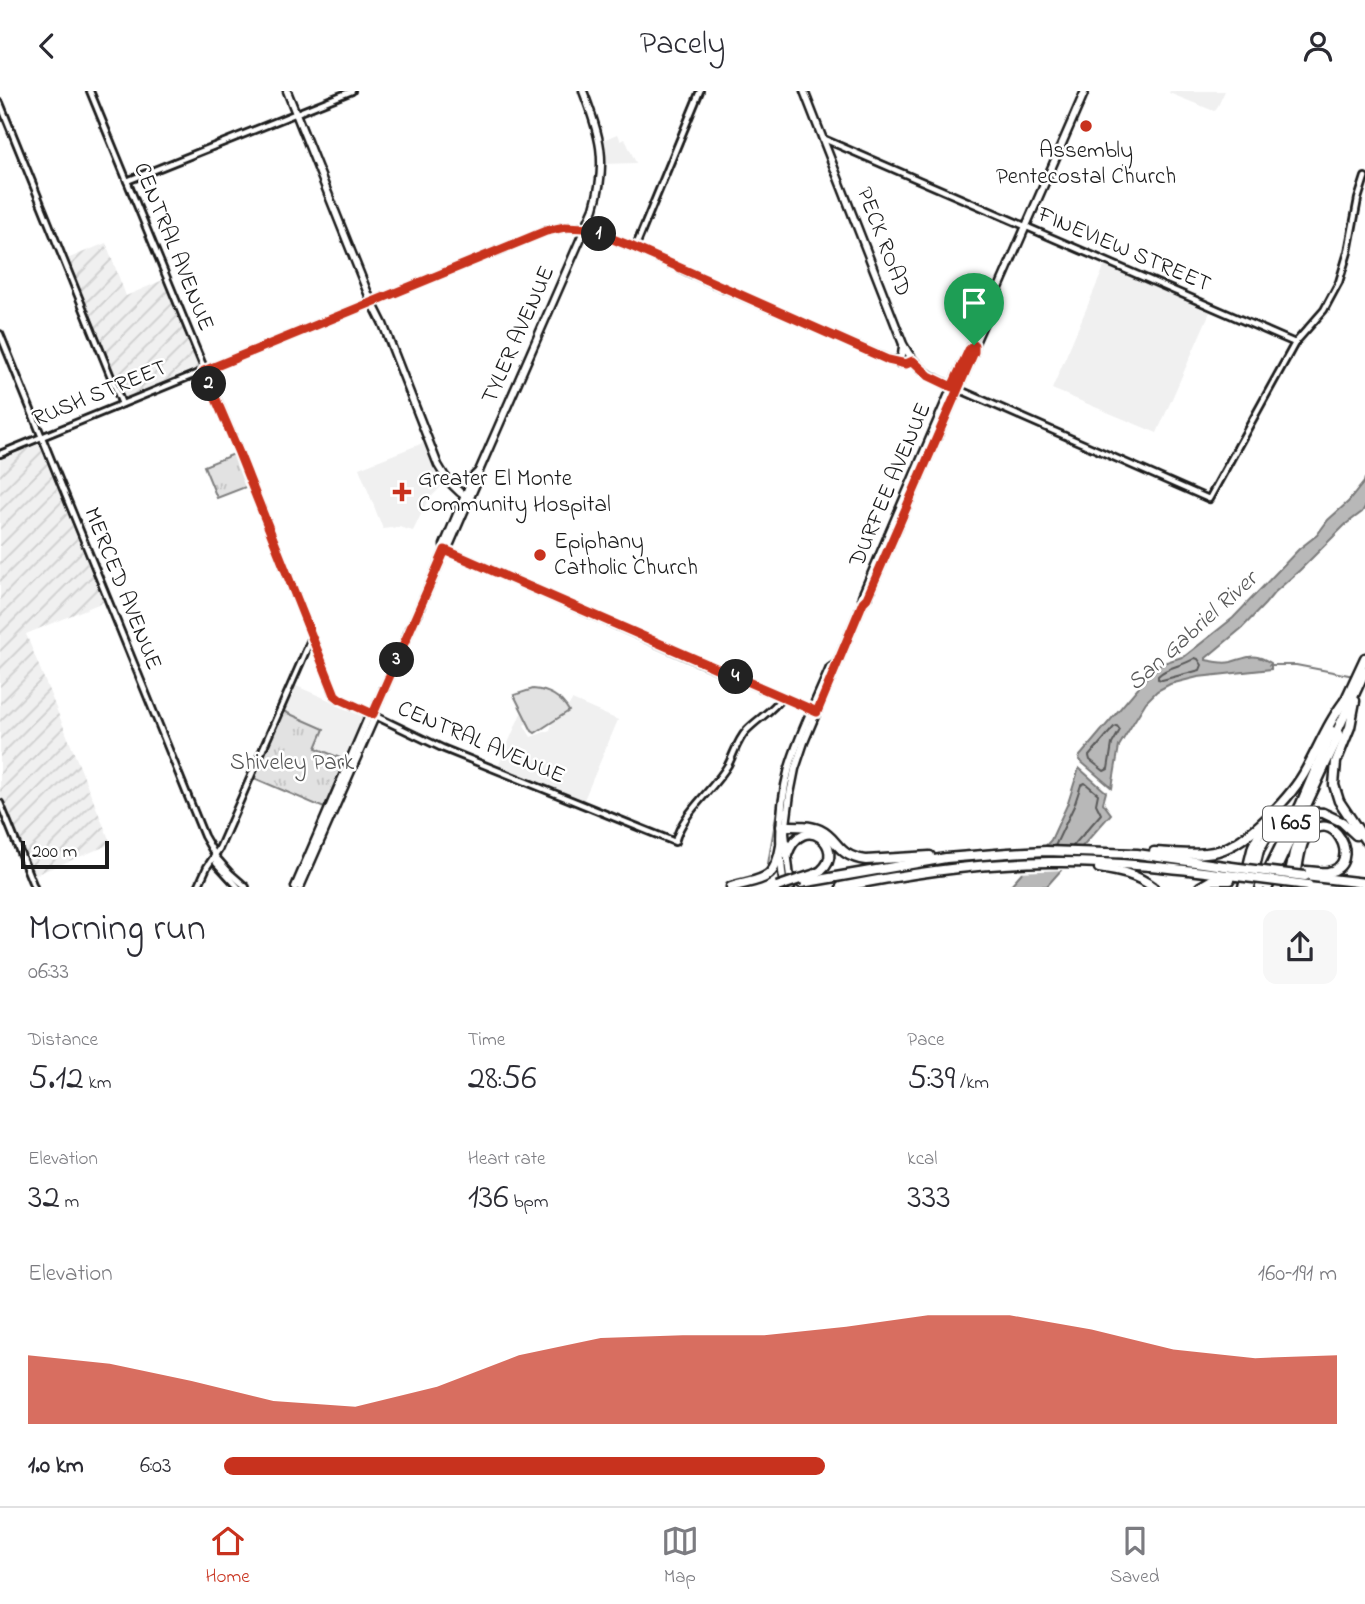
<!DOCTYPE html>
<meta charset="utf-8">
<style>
body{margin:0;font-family:"Indie Flower",sans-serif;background:#f7f7f7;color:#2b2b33;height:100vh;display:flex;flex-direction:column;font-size:26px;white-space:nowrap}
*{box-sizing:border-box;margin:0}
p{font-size:23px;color:#7c7c81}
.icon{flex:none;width:38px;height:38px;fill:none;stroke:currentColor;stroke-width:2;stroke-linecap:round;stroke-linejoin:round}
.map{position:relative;height:796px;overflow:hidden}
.side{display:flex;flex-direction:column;background:#fff;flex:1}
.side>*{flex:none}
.scale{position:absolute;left:21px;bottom:18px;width:88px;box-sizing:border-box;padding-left:7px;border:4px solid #1c1c1c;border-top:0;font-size:19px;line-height:24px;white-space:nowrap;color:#1c1c1c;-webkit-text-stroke:5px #fff;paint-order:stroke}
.pin{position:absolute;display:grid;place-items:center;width:60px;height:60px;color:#fff;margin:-72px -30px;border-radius:50% 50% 50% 0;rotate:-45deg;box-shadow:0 0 7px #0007}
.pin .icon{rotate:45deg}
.km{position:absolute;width:35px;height:35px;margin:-18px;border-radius:50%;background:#222;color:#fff;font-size:19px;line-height:35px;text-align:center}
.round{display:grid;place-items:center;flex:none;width:74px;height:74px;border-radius:14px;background:#f7f7f7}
.summary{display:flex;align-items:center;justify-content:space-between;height:119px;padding:0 28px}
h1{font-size:38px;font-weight:600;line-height:52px}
.stats{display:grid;grid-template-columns:repeat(3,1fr);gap:10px;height:119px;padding:7px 28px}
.stats div{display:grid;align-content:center}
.stats b{font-size:35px;font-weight:600}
.stats small{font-size:19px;font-weight:400}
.stats p{font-size:19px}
.chart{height:196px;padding:14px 28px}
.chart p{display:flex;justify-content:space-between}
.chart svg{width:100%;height:126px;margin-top:7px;fill:#c8321e;opacity:.7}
ul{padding:0 28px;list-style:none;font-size:23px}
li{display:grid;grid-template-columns:112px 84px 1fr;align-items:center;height:52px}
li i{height:18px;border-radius:9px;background:#c8321e}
header{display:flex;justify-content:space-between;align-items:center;height:91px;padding:0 28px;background:#fff;font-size:32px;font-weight:600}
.tabs{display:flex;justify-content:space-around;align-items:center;height:98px;border-top:2px solid #e1e1e2;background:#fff;font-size:19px;color:#7c7c81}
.tabs a{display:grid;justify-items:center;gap:4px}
.tabs .active{color:#c8321e}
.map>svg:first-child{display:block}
</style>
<header><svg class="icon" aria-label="back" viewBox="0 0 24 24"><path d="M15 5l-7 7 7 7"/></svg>Pacely<svg class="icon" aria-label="person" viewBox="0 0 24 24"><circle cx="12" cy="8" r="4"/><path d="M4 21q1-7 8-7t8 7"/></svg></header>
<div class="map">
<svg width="1365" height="796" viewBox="0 0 1365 796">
<defs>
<pattern id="industrial-furrows" width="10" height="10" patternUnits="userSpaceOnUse" patternTransform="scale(1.75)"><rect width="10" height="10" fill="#f0f0f0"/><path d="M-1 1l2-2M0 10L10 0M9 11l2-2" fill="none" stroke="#cdcdcd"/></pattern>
<pattern id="park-tufts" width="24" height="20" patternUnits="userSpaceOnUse" patternTransform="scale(1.75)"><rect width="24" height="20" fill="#e2e2e2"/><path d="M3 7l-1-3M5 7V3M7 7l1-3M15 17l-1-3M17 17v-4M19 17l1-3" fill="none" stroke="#c1c1c1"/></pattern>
</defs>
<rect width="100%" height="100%" fill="#fff"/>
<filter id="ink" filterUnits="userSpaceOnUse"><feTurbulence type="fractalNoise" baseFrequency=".0143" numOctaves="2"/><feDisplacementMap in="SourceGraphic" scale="14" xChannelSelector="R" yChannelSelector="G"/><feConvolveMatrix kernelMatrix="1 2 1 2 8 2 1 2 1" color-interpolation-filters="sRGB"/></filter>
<g filter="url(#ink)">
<!-- built -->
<g fill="#f0f0f0">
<path d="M1170,0H1225L1216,19L1214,20L1169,2Z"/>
<path d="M618,43L621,50L625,48L636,72L602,73L601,50Z"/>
<path d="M1105,174L1210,221L1157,342L1052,298Z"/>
<path d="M423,352L437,386L443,394L428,409L413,440L399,436L383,438L359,377Z"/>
<path d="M294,594L364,624L345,669L316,657L324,638L283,620Z"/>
<path d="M572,609L618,629L583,711L498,676L521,622L528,632L524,634L531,646L550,639L553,630L569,621L568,616Z"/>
</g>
<!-- industrial -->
<g fill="url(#industrial-furrows)">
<path d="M106,152L126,205L163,189L198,275L197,276L124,307L67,168Z"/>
<path d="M39,353L103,511L26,543L111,753L32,785L0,706V369Z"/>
</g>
<!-- park -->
<g fill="url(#park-tufts)" stroke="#7f7f7f" stroke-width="2">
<path d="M234,363L248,395L217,407L204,375Z"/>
<path d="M283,620L324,638L316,657L345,669L324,717L254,687Z"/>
</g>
<!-- pitch -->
<path fill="#e2e2e2" stroke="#7f7f7f" stroke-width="2" d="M533,598C549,599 561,606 569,620L535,642L532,640L514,604Z"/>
<!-- water -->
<g fill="#b8b8b8" stroke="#7a7a7a" stroke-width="2">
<path d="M1365,387V416L1362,421L1346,433L1300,479L1274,502L1265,513L1242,537L1206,567V569C1215,571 1222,573 1231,571C1248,566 1254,561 1271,572V578L1198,586L1170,593L1157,600L1146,611L1119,655L1112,697L1079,669L1080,665L1157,574L1185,565L1233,527L1299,458L1317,444L1328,429L1348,411L1364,391Z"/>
<path d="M1079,677L1106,701L1103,712L1111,723L1047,795L1009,796L1051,749L1068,712Z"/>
</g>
<!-- pier -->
<path fill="#fff" d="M1087,755L1065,779L1018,781L1039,756Z"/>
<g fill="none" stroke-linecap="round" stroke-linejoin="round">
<!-- shore -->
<g stroke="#5a5a5a" stroke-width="2">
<path d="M1195,567L1198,568L1202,574L1200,579L1162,589L1158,588V585C1167,575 1184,575 1195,567Z"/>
<path d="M1117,635L1120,639L1112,653L1108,678L1104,680L1090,669L1089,665L1114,636Z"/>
<path d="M1055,755L1074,715L1081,694L1085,692L1098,703L1096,713L1101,723L1073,755"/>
</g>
<!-- stream -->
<g stroke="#7a7a7a" stroke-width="2">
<path d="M1269,574H1296L1354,585"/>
<path d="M767,779L782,689"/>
</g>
<defs>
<g id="minor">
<path d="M90,0L239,362L335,604L338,607L442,657L675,751C683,720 712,701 728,674C734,663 737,650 746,640C757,628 773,620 782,606"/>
<path d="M0,12L122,313"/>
<path d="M824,48L1295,252"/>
<path d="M127,90L352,0"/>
<path d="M635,157L700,0"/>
<path d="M0,243L204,745L215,764L216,772L238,796"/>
<path d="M958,298L1209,408L1295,252L1324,219L1339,191L1348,161L1358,108L1365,86"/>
<path d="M0,363L546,140L565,136L585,137L635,157L714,193L897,272L906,273L913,269"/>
<path d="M446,459L694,569L813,619"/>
<path d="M0,712L34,796"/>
<path d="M215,765L230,782L246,796"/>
<path d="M198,796L207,776L219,758L312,546"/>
</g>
<g id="major">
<path d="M287,0L369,205L383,233L438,374C446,389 455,399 469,408"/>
<path d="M804,0L903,253C917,279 930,286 956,297"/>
<path d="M893,270L898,269L902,264L903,255"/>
<path d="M445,459L444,454L473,386L478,381"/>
<path d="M863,511L867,507L974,261V254L1085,0"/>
<path d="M295,796L368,627L373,623L445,459L449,455L478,388L479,380L594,117C608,70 600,44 583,0"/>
<path d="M300,796L373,630V623"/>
<path d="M784,796C778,757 779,715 789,677C799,643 816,610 830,577L836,573"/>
<path d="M791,796L785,742L790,703L795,678L804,651L863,511L862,505L868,491L958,282L971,256L974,254"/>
</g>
<g id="highway">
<path d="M1355,610L1350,636L1336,671L1334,694L1339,710L1365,749"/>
<path d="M1344,612L1365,567"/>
<path d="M1334,647L1365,580"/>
<path d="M1323,722L1342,731L1356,744"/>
<path d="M781,735C793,735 809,734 820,739C839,748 836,765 866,769L930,765"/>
<path d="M1154,761C1175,762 1197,765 1218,760C1248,752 1293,704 1307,677C1320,653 1330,628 1347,607"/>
<path d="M787,764C803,718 848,757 821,780C815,784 807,786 800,788"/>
<path d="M1099,777C1119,780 1136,783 1153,796"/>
<path d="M1305,785L1365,792"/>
<path d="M1295,789C1298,778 1299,755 1306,746C1332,711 1365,774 1328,781C1321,782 1313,780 1306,780"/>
<path d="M801,792L946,767L1008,762L1046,760L1137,763L1239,777"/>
<path d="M731,796C762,787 775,791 781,755"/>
<path d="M841,796C909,782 979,772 1049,771C1112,770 1174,777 1237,785"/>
<path d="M1200,796L1212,789H1230"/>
<path d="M1243,796L1253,755L1264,733"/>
<path d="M1250,796L1259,759L1271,738"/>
<path d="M1260,796L1300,715L1332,640"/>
<path d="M1268,796L1339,644"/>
<path d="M1287,796L1294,762L1303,734"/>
</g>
</defs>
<!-- minor casing -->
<use href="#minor" stroke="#1c1c1c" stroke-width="10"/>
<!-- major casing -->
<use href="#major" stroke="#1c1c1c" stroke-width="11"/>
<!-- highway casing -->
<use href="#highway" stroke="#1c1c1c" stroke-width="13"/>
<!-- minor -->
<use href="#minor" stroke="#fff" stroke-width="4.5"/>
<!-- major -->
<use href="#major" stroke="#fff" stroke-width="6"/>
<!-- highway -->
<use href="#highway" stroke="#fff" stroke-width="8"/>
<defs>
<g id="highway-bridge">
<path d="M1271,738C1286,725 1303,720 1323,722"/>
<path d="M1239,777L1305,785"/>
<path d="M1237,785L1308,794"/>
<path d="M777,796L800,788"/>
</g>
</defs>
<!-- highway-bridge casing -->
<use href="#highway-bridge" stroke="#1c1c1c" stroke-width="13" stroke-linecap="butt"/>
<!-- highway-bridge -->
<use href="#highway-bridge" stroke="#fff" stroke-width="8"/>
</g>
</g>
<g fill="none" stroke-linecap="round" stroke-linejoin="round" filter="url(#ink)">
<defs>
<path id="route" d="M565,136L585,137L633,156L888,269L906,273L913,270L929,285L952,296L969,259L974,254V261L867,507L863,511L817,621L445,459L373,623L340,608L335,604L239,362L204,280L546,140Z"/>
</defs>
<!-- route casing -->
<use href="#route" stroke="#fff" stroke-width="14"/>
<!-- route -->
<use href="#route" stroke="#c8321e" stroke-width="9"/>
</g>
<!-- markers -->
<g fill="#c8321e" stroke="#fff" stroke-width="2.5">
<circle cx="1086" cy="35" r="7"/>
<path d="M398.5 390.5h7v7h7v7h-7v7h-7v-7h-7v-7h7z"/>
<circle cx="540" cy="464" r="7"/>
</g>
<g text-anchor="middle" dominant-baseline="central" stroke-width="5" stroke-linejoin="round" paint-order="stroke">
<!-- shield labels -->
<rect fill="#fff" stroke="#606060" stroke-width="2" x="1263" y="715.5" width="56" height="35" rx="5"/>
<g font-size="21" font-weight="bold" fill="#1c1c1c">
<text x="1291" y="733">I 605</text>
</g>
<!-- poi labels -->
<g font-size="23" fill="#1c1c1c" stroke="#fff" text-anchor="start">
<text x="1086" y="60" text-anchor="middle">Assembly<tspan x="1086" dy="26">Pentecostal Church</tspan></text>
<text x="418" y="388">Greater El Monte<tspan x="418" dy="26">Community Hospital</tspan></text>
<text x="554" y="451">Epiphany<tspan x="554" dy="26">Catholic Church</tspan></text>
</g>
<!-- street labels -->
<g font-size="23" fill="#1c1c1c" stroke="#fff">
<text transform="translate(883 151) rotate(69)">PECK ROAD</text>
<text transform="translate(173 156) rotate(68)">CENTRAL AVENUE</text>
<text transform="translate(1124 159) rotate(23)">FINEVIEW STREET</text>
<text transform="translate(519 244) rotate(-66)">TYLER AVENUE</text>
<text transform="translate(100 303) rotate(-22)">RUSH STREET</text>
<text transform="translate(891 394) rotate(-67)">DURFEE AVENUE</text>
<text transform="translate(122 498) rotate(68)">MERCED AVENUE</text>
<text transform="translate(481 652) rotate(23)">CENTRAL AVENUE</text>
</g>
<!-- park labels -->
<g font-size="23" fill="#575757" stroke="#fff">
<text x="292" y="672">Shiveley Park</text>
</g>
<!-- water labels -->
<g font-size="24" font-style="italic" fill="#5a5a5a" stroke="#fff">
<text transform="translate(1193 541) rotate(-42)">San Gabriel River</text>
</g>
</g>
</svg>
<div class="scale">200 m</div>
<div class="pin" style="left:974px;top:254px;background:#1e9e55"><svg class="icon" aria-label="arrive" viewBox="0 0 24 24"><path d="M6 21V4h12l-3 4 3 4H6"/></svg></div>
<b class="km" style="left:599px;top:143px">1</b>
<b class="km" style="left:209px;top:293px">2</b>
<b class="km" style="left:397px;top:569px">3</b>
<b class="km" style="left:736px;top:586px">4</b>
</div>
<section class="side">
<div class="summary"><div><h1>Morning run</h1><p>06:33</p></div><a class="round"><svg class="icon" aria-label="share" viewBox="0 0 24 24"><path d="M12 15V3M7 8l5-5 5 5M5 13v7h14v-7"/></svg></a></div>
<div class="stats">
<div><p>Distance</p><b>5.12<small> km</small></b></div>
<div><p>Time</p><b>28:56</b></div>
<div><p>Pace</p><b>5:39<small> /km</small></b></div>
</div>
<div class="stats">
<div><p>Elevation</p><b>32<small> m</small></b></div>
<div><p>Heart rate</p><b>136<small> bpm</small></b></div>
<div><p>kcal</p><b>333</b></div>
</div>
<div class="chart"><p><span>Elevation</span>160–191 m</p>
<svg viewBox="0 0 160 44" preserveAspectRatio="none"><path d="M0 44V20L10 23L20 29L30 36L40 38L50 31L60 20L70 14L80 13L90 13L100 10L110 6L120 6L130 11L140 18L150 21L160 20V44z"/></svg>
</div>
<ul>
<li><b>1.0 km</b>6:03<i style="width:54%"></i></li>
</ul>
</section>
<nav class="tabs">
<a class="active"><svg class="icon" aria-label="home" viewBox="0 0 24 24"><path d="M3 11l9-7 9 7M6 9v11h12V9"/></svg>Home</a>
<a><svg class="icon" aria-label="map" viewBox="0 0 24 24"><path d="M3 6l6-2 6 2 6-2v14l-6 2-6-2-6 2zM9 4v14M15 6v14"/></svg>Map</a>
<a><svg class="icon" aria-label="saved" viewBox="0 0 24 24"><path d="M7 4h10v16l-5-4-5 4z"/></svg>Saved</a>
</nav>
